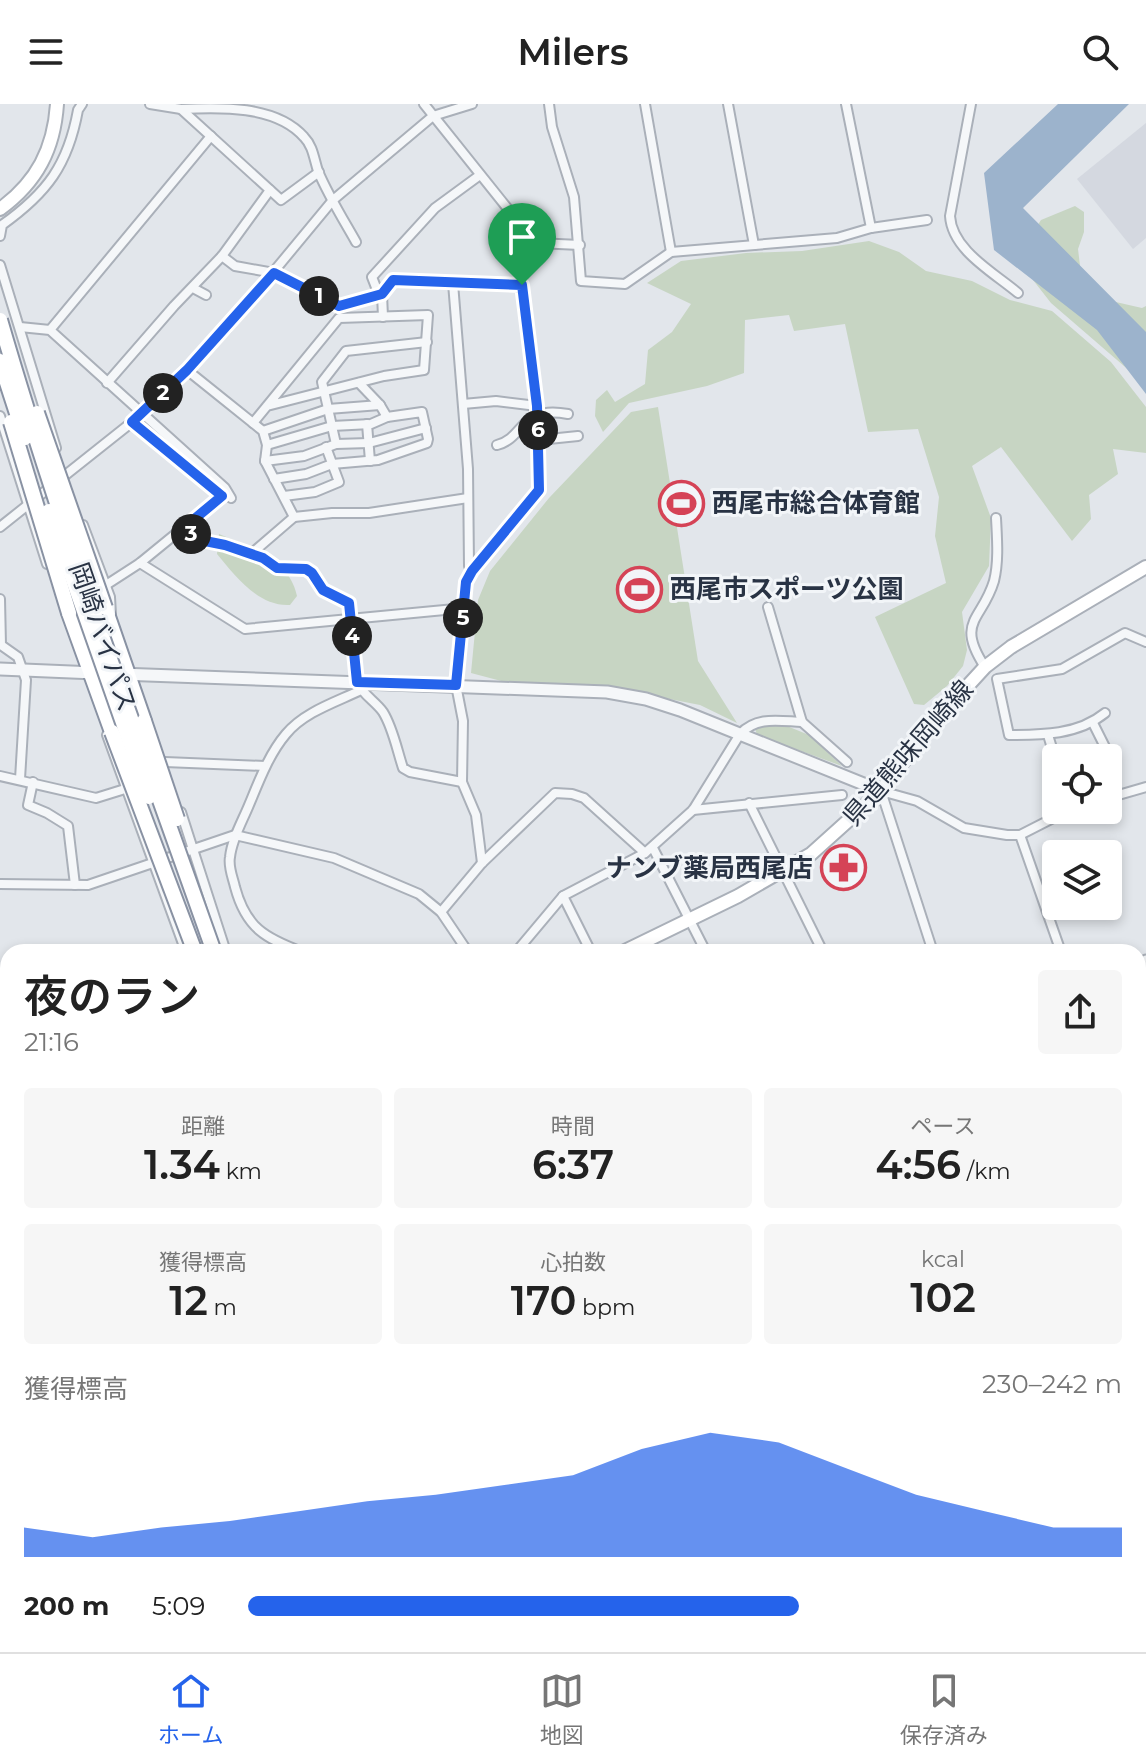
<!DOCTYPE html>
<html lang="ja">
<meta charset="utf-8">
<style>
body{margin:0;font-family:Montserrat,"Noto Sans JP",sans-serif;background:#f6f6f6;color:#222;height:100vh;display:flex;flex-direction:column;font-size:30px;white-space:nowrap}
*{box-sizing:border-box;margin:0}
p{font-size:26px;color:#767676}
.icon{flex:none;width:44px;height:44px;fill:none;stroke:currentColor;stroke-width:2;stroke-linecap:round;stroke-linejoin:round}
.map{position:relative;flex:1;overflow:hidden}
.drawer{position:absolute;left:0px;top:840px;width:1146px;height:708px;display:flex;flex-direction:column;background:#fff;border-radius:24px 24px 0 0;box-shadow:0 4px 12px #0003}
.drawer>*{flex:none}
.fabs{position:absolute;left:1042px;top:640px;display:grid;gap:16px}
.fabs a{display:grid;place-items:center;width:80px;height:80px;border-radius:8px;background:#fff;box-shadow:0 4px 12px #0003;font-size:40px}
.pin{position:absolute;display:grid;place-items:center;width:68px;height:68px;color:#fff;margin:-82px -34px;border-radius:50% 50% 50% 0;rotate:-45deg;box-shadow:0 0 8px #0007}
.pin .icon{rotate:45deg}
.km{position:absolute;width:40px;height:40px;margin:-20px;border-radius:50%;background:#222;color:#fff;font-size:22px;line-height:40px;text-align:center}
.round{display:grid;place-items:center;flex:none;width:84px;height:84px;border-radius:8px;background:#f6f6f6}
.headline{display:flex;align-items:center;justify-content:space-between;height:136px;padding:0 24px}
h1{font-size:44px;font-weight:600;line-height:60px}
.metrics{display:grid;grid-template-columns:repeat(3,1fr);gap:12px;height:136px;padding:8px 24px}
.metrics div{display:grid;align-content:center;border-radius:8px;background:#f6f6f6;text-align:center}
.metrics b{font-size:40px;font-weight:600}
.metrics small{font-size:22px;font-weight:400}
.metrics p{font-size:22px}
.chart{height:224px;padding:16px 24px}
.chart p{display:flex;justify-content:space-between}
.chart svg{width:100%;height:144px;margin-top:8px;fill:#2563eb;opacity:.7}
ul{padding:0 24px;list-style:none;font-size:26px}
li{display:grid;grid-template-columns:128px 96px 1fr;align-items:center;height:60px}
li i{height:20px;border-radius:10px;background:#2563eb}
header{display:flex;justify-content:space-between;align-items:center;height:104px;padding:0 24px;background:#fff;font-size:36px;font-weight:600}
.tab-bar{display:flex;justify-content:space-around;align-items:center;height:112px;border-top:2px solid #e0e0e0;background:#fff;font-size:22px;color:#767676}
.tab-bar a{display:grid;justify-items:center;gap:4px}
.tab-bar .on{color:#2563eb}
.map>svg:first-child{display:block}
</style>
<header><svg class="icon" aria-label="menu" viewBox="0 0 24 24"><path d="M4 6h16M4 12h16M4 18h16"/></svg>Milers<svg class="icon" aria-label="search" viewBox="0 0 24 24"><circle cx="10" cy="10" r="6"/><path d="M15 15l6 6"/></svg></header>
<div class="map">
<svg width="1146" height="1548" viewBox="0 0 1146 1548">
<rect width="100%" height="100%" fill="#e2e6eb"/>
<!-- built -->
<path fill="#d4d8e0" d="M1146,19V134L1133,145L1077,75Z"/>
<!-- green -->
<g fill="#c7d5c3">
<path d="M1075,102L1084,108V128L1078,145L1082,178L1107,196L1142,204L1146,202V281L1051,199L1033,176L1028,136L1041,116Z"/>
<path d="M869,137L899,148L926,167L972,177L1010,196L1052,207L1111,258L1146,303V349L1113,345L1118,370L1089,391L1091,415L1072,437L1001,343L972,362L991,414L989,462L962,508L967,546L963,562L947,582L924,601L914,600L875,513L946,479L935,432L939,393L918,325L868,328L845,220L794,227L789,211L745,216L744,269L707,282L629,299L603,328L595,312L596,296L607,286L615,298L645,280L648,246L672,228L691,200L647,179L681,157L746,149L802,147Z"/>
<path d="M658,303L698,557L737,619L700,601L598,581L505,578L471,569L478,496L490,467L549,394L631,308Z"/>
<path d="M219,430C251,443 289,454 297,492L290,501C259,503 235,472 217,450Z"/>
<path d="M782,620L809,631L842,662L757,631L755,624Z"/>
<path d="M1146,889V1006L1138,1014V907Z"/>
<path d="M1146,1057V1118L1138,1124V1065Z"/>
<path d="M8,1405V1540H225V1542L217,1548H0V1407Z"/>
<path d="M779,1540H822L798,1548H752Z"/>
</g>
<!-- water -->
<g fill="#9cb3cc">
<path d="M1058,0H1129L1023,104L1146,228V290L1097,226L994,146L984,69Z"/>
<path d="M1146,1016V1057L1138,1064V1024Z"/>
<path d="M338,1540H379L382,1548H341Z"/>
<path d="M971,1540H995L996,1546L989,1548H949Z"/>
</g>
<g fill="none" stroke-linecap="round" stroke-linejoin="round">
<defs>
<g id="minor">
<path d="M150,0L181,5L281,96L319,68"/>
<path d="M424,0L512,110L537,302L539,386L472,467L466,478L456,581L463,617L462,678L476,711L482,759"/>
<path d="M549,0L552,23L574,93L581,177L625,180L671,148L837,134L871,124L927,116"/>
<path d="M645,0L671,148"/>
<path d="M728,0L754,141"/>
<path d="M846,0L871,124"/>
<path d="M971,0L950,112C952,146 993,168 1018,189"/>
<path d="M181,5C219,3 276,1 304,33C313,42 314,55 318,67C328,91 343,115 356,138"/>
<path d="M0,132L2,121C47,89 68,61 78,6L82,0"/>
<path d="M515,138L580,141"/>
<path d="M222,152L235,162L274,169L339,202L382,190L393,176L522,181"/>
<path d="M0,161L56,344"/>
<path d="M453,179L468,365L469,462L472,467"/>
<path d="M193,184L206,191"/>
<path d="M382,190L383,213"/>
<path d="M379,191L372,173L435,104L480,71"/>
<path d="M20,223L50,226L225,384L231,394"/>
<path d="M50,226L211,32"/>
<path d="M187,266L263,327L267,341L265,357L294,413L251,450"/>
<path d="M107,279L174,202L222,152L270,86"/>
<path d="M463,300L496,297L537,302"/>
<path d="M0,312L47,460"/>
<path d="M253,319L339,214L428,211L424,266L384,272L267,302"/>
<path d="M367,320L370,357"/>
<path d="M263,327L328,305L380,301L359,279"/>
<path d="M539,336L578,332"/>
<path d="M336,340L369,339L426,324"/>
<path d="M267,341L332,322L371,320L387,313"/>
<path d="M497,341C525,334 519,301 568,310"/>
<path d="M265,357L304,352L336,340L322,278L346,247L427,238"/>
<path d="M274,375L306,370L332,360L378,356L427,339L428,335L422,308L387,313L380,301"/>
<path d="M284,392L315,388L339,378L326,343"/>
<path d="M294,413L332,409H369L468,394"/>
<path d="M83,421L110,493L111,510"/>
<path d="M186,422L195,435L225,441L263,454L277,464L306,465L312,469L323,486L349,499L357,578C363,591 375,597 383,608C393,624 397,646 403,664L410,668L462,678"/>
<path d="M0,423L141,311L187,266L227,224L333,96L433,12L472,0"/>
<path d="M140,459L245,525L455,505"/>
<path d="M106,481L140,459L222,392L132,318"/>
<path d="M0,495L1,541L18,553L26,576L20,675"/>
<path d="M768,503L802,618L847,658"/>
<path d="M985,563C955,517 982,517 994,477C999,457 997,434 996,414"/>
<path d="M1105,609C1078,631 1042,631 1009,631L997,575L1062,565L1125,529L1146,538"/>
<path d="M1093,619L1109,651L1108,655"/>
<path d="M107,631L186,848"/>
<path d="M1048,631L1056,657"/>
<path d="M165,658L265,662"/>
<path d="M0,672L96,694L125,685"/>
<path d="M33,678L28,701L47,709L68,722L75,781"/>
<path d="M881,687L917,697L964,724L1007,731H1020L1069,706"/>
<path d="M881,687L933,848"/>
<path d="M1108,694L1146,683"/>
<path d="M749,699L823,848"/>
<path d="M693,706L842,691"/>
<path d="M181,708L226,848"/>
<path d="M1020,731L1061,848"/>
<path d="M653,744L706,848"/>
<path d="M0,780L88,781L235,731L334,754L419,790L441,808L468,848"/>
<path d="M563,792L591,848"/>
<path d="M441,808L482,759L555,689L572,690L584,694L645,749"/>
<path d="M302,848C265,834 246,824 235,783C233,774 228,763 230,753C232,735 242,718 249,701C259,677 269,650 286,630C304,608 336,598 361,586"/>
<path d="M516,848L563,792L645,749L693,706L740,630C757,612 778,617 802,618"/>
<path d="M0,903H8"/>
<path d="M0,1012L8,1013"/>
<path d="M0,1210L8,1224"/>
<path d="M0,1234L8,1230"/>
<path d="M1138,1278L1146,1270"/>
<path d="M1138,1323L1146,1321"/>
<path d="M0,1349L8,1345"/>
<path d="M2,1377L8,1363"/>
<path d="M1138,1391L1146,1387"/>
<path d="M1138,1493L1146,1489"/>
<path d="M0,1534L8,1533"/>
<path d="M34,1540L48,1548"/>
<path d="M412,1540L413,1548"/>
<path d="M492,1540L493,1548"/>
<path d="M600,1540L602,1548"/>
<path d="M727,1540L729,1548"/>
<path d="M999,1540L1001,1548"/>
<path d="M0,1546L9,1548"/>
<path d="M149,1548L150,1546"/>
<path d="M280,1548L282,1540"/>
<path d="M427,1548L449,1541"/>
<path d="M879,1548L898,1540"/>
<path d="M1017,1548L1034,1540"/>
</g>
<g id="tertiary">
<path d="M0,565L95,569"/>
<path d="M120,570L607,588L646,595L680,606L881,687"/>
<path d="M1138,884L1146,857"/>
</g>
<g id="secondary">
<path d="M0,105C37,78 54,45 57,0"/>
<path d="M623,848L738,792L811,750L881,687L930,623L985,563L1011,543L1146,463"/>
<path d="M0,1162L8,1158"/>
</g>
<g id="trunk">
<path d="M105,504L144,617"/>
<path d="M69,509L112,628"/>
<path d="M458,1540L461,1548"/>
<path d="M476,1540L478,1548"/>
</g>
</defs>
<!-- minor casing -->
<use href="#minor" stroke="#aab0b9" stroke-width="12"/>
<!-- tertiary casing -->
<use href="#tertiary" stroke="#aab0b9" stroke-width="15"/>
<!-- secondary casing -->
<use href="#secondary" stroke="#aab0b9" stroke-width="16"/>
<!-- trunk casing -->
<use href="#trunk" stroke="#8992a3" stroke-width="18"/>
<!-- minor -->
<use href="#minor" stroke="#f5f7f9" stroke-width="8"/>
<!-- tertiary -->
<use href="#tertiary" stroke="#f5f7f9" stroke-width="11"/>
<!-- secondary -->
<use href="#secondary" stroke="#fff" stroke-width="12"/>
<!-- trunk -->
<use href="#trunk" stroke="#fff" stroke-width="14"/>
<defs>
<g id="trunk-bridge">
<path d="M0,216C62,430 140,638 214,848"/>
<path d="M0,257L25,334"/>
<path d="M37,309L105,504"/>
<path d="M11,318L69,509"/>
<path d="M49,407L149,693"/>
<path d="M144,617L177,715"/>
<path d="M112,628L195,848"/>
<path d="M445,1540L448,1548"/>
</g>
</defs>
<!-- trunk-bridge casing -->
<use href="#trunk-bridge" stroke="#8992a3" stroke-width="18" stroke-linecap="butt"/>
<!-- trunk-bridge -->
<use href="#trunk-bridge" stroke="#fff" stroke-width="14"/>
</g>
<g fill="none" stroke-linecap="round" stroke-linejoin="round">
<defs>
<path id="route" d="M274,169L339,202L382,190L393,176L522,181L537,302L539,386L472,467L466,478L456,581L357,578L349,499L323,486L312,469L306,465L277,464L263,454L225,441L195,435L186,422L222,392L132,318L187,266Z"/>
</defs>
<!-- route casing -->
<use href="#route" stroke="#fff" stroke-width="16"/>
<!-- route -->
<use href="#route" stroke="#2563eb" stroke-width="10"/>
</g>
<!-- icons -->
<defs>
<symbol id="stadium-ring" viewBox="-11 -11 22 22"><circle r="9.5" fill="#f2f5f8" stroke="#d54356" stroke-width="1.5"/><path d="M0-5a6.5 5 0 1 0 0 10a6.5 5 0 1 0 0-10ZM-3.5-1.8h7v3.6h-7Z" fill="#d54356"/></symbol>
<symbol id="pharmacy-ring" viewBox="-11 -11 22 22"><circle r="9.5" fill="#f2f5f8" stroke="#d54356" stroke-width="1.5"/><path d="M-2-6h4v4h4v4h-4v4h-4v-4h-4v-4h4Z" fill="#d54356"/></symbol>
</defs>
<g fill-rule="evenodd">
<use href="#stadium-ring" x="656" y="374" width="51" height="51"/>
<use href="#stadium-ring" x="614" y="460" width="51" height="51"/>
<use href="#pharmacy-ring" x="818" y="738" width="51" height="51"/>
</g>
<g text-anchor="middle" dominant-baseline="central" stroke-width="6" stroke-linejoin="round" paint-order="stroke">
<!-- poi labels -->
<g font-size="26" font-weight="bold" fill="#293344" stroke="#f2f5f8" text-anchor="start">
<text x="712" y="399">西尾市総合体育館</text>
<text x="670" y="485">西尾市スポーツ公園</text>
<text x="813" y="764" text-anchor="end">ナンブ薬局西尾店</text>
</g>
<!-- street labels -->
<g font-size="26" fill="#293344" stroke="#f2f5f8">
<text transform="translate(103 533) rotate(71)">岡崎バイパス</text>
<text transform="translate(908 649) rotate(-49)">県道熊味岡崎線</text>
</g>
</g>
</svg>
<div class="fabs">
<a><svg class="icon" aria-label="locate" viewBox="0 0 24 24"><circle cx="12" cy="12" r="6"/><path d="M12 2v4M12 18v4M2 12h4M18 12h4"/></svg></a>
<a><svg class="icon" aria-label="layers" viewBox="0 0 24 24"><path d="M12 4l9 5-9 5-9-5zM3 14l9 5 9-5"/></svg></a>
</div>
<div class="pin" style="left:522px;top:181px;background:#1e9e55"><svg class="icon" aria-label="arrive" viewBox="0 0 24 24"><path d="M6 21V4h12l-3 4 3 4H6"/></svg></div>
<b class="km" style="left:319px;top:192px">1</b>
<b class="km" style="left:163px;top:289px">2</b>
<b class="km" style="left:191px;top:430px">3</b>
<b class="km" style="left:352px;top:532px">4</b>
<b class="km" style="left:463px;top:514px">5</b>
<b class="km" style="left:538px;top:326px">6</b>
<section class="drawer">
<div class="headline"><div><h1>夜のラン</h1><p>21:16</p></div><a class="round"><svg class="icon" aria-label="share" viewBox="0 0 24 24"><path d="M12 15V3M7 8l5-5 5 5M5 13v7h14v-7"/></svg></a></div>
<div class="metrics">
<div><p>距離</p><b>1.34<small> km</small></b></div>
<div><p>時間</p><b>6:37</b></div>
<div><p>ペース</p><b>4:56<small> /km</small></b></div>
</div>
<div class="metrics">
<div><p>獲得標高</p><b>12<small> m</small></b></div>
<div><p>心拍数</p><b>170<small> bpm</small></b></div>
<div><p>kcal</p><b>102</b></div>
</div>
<div class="chart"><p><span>獲得標高</span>230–242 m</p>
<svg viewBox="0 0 160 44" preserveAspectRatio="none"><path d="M0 44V35L10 38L20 35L30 33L40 30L50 27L60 25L70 22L80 19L90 11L100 6L110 9L120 17L130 25L140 30L150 35L160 35V44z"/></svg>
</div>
<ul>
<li><b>200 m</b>5:09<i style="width:63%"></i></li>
</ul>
</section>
</div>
<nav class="tab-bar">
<a class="on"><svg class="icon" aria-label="home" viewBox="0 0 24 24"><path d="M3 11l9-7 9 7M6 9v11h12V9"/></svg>ホーム</a>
<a><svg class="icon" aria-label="map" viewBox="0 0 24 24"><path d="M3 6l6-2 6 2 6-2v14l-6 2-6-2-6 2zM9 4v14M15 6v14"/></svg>地図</a>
<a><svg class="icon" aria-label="saved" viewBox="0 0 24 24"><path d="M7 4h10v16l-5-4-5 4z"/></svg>保存済み</a>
</nav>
